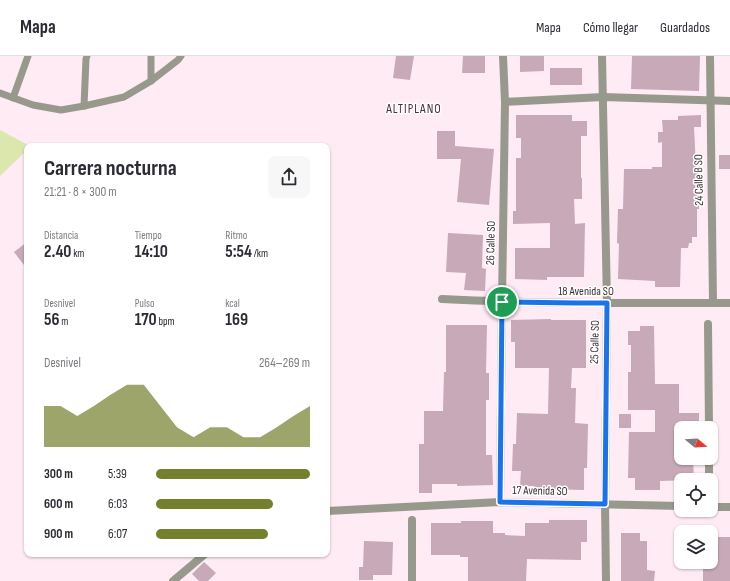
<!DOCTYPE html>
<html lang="es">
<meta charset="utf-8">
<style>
body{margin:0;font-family:"Sofia Sans Condensed",sans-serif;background:#f7f7f7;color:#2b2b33;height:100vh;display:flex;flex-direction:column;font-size:15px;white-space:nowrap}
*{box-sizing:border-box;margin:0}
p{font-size:13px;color:#7c7c81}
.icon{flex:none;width:22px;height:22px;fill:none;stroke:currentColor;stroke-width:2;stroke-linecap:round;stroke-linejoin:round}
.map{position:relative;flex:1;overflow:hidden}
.details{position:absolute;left:24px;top:87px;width:306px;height:414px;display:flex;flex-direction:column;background:#fff;border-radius:8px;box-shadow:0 1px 3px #0004}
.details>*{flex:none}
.needle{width:26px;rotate:108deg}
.buttons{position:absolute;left:674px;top:365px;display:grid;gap:8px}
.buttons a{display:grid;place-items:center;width:44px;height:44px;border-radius:8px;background:#fff;box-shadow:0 1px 3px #0004;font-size:20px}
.pin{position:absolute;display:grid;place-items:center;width:34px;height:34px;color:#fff;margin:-17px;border:2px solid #fff;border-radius:50%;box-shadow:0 1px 4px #0007}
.round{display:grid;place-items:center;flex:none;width:42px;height:42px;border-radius:8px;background:#f7f7f7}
.overview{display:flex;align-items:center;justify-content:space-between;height:68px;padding:0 20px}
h1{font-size:22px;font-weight:700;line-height:30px}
.metrics{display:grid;grid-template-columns:repeat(3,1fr);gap:6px;height:68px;padding:4px 20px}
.metrics div{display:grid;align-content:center}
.metrics b{font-size:17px;font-weight:700}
.metrics small{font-size:11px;font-weight:400}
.metrics p{font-size:11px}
.chart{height:112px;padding:8px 20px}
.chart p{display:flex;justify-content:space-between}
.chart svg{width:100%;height:72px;margin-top:4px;fill:#74802d;opacity:.7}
ul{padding:0 20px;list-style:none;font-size:13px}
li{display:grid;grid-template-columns:64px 48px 1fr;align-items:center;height:30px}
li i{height:10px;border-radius:5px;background:#74802d}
header{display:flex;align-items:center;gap:24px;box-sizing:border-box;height:56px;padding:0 20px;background:#fff;border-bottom:1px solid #e1e1e2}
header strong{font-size:19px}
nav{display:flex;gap:22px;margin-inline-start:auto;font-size:14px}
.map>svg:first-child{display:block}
</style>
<header>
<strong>Mapa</strong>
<nav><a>Mapa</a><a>Cómo llegar</a><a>Guardados</a></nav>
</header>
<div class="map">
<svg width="730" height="525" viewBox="0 0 730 525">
<rect width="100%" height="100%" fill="#feebf4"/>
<!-- green -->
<path fill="#dce7ad" d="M0,74L30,90H27V94L0,120Z"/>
<!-- building -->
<g fill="#c7a9b7">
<path d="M396,0H414L410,24L393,22Z"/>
<path d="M463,0H485V17H462Z"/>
<path d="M520,0H544V15L520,16Z"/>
<path d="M632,0H700L699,35L631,33Z"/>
<rect x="550" y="12" width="32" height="17"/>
<path d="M516,59H572V65H587V80H581V122H582V143H574L575,168L585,167L584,221H547V224L515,223V192H550V167L513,168V155H516V102H521V82H516Z"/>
<path d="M701,59V71H694L696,112H699V153H697V181H692V187H689L688,192H681L680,231H655V225L618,223L619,188L617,187L618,153H623L624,113H652V111H662V86L658,87V76H663L662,64H678V60Z"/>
<path d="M437,75H455V90L494,93L489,149L457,146L461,103H437Z"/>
<rect x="719" y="99" width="11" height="14"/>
<path d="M448,177L483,179L482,212L486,213L485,235L464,234L466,217L446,216Z"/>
<path d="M27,186V213L14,196Z"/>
<path d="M551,263V264H586V312H572L571,332H576L575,367L588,368L587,412H584V434L546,433V439H534V430H520L521,415H512L513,388H516L517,357L548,358L549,312H515V286H511V264Z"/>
<path d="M446,269H487L486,317H489V344H486V399H492L493,429L457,430V428H432V437H419V388H424V355H443L444,316H446Z"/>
<path d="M640,270H654L655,328H679V357H699V372H681V402H693L694,424L660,425V434H635V422H628L629,376H655V354H628V316H631V289H628V275H640Z"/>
<rect x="619" y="358" width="12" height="14"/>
<path d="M549,464H587V486H581V504L527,503L526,525H468V501H460V499H431V467H461V465H493V477H505V479L525,480V467H549Z"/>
<path d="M621,477H640V485H647V514L655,515L654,525H621Z"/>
<path d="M711,481H730V525H703V506H711Z"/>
<path d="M364,485L393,486L392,519H373V524H359V511H363Z"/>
<path d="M204,506L216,517L208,525H199L192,518Z"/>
</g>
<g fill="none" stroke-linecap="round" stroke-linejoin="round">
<!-- service -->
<g stroke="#97998d" stroke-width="7">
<path d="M151,25V0"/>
<path d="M0,37L33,49L61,54L84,50L124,41L151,25L178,4L181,0"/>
<path d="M13,42L28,0"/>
<path d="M84,50L86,3L87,0"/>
</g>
<!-- minor -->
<g stroke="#97998d" stroke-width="8">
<path d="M710,0L713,247"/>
<path d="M505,46L603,41L730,45"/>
<path d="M442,243C538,248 634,247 730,247"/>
<path d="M708,268L709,372"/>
<path d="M709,402V424"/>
<path d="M500,446L502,246L505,46L503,0"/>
<path d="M711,451H730"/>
<path d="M327,455L500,446L681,450"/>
<path d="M412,464V525"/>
<path d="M173,525L205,498"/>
</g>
<!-- tertiary -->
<path stroke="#97998d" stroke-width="8" d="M602,0L607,247L605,448L606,525"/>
</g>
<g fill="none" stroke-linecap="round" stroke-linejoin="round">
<defs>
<path id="route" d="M502,246L576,247H607L605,448L500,446Z"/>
</defs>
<!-- route casing -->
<use href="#route" stroke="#fff" stroke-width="8"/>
<!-- route -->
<use href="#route" stroke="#1a73e8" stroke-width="5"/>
</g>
<g text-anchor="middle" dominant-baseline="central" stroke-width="3" stroke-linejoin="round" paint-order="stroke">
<!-- street labels -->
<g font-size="12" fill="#3c2f35" stroke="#fff">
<text transform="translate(699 124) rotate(-91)">24 Calle B SO</text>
<text transform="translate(491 187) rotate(-89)">26 Calle SO</text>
<text x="586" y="235">18 Avenida SO</text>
<text transform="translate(595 286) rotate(-89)">25 Calle SO</text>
<text transform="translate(540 435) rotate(1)">17 Avenida SO</text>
</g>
<!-- neighbourhood labels -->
<g font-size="13" letter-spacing="1" fill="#472e3b" stroke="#fff">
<text x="414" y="53">ALTIPLANO</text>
</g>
</g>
</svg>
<div class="buttons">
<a><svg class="needle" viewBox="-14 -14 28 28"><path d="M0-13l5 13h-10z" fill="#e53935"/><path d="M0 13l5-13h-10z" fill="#7c7c81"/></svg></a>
<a><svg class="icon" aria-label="locate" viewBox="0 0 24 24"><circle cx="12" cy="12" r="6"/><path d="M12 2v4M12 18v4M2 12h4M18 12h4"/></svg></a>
<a><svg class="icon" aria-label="layers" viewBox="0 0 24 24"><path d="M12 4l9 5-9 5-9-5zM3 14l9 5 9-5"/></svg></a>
</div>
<div class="pin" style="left:502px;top:246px;background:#1e9e55"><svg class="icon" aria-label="arrive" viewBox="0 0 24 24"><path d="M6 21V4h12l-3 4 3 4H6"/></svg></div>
<section class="details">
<div class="overview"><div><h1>Carrera nocturna</h1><p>21:21 · 8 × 300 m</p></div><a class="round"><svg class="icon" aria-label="share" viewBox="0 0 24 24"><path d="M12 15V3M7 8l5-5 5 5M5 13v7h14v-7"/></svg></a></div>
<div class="metrics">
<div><p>Distancia</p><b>2.40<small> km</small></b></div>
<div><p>Tiempo</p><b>14:10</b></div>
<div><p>Ritmo</p><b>5:54<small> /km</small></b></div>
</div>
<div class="metrics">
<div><p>Desnivel</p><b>56<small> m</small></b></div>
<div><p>Pulso</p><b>170<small> bpm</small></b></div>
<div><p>kcal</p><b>169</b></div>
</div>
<div class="chart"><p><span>Desnivel</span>264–269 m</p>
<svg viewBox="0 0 160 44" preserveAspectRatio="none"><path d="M0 44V19L10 19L20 25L30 19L40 12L50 6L60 6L70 19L80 32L90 38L100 32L110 32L120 38L130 38L140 32L150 25L160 19V44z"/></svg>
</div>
<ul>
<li><b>300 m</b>5:39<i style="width:100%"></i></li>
<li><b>600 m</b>6:03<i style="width:76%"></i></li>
<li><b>900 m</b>6:07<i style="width:73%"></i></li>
</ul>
</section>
</div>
